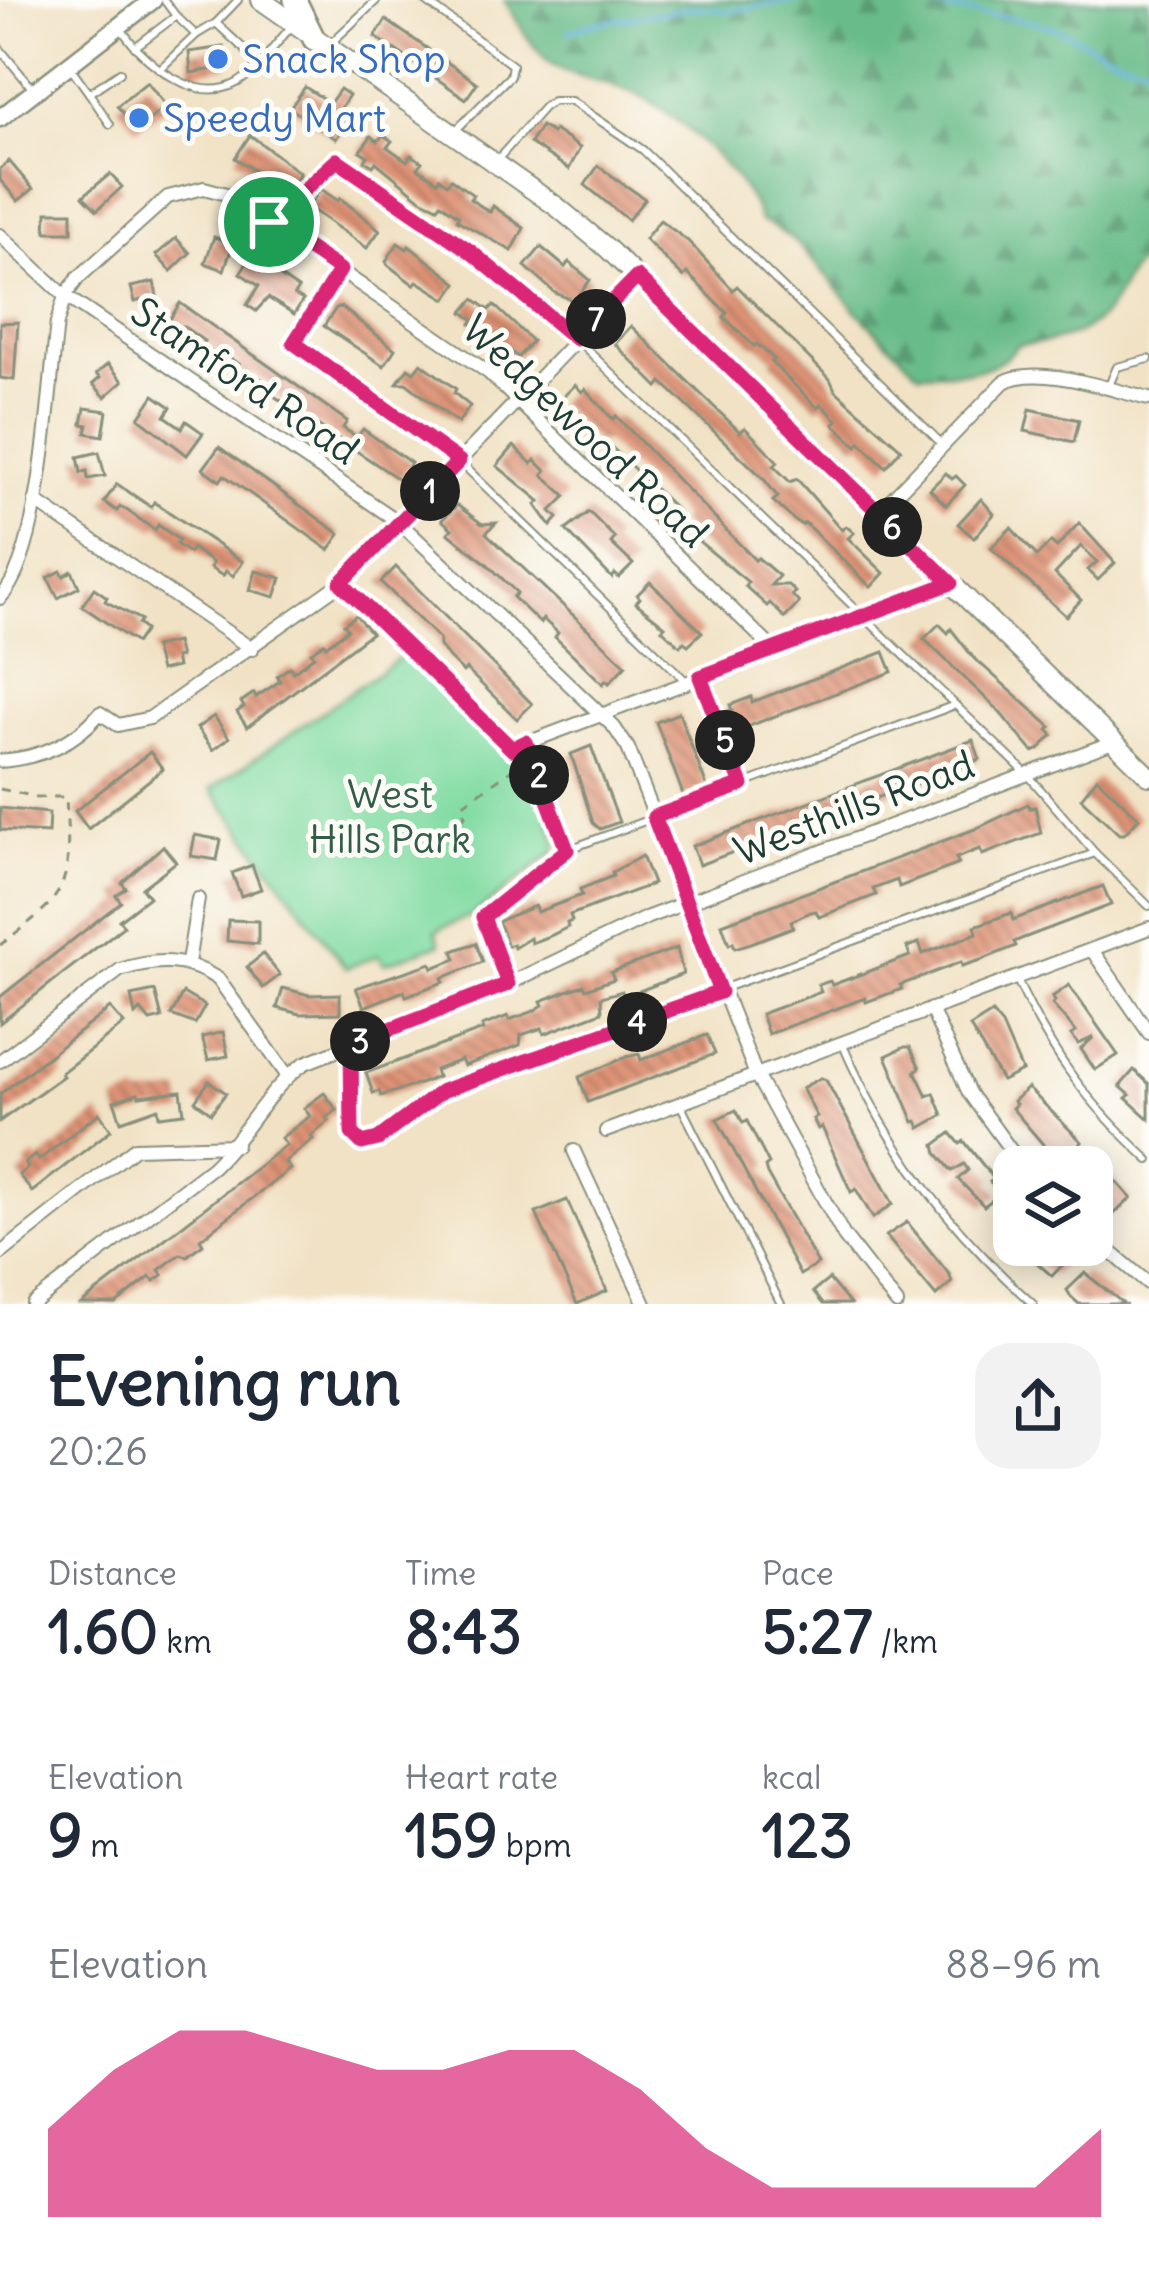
<!DOCTYPE html>
<meta charset="utf-8">
<style>
body{margin:0;font-family:Delius,sans-serif;background:#f2f2f3;color:#1f2937;height:100vh;display:flex;flex-direction:column;font-size:45px;white-space:nowrap}
*{box-sizing:border-box;margin:0}
p{font-size:39px;color:#747a83}
.icon{flex:none;width:66px;height:66px;fill:none;stroke:currentColor;stroke-width:2;stroke-linecap:round;stroke-linejoin:round}
.map{position:relative;height:1304px;overflow:hidden}
.side{display:flex;flex-direction:column;background:#fff;flex:1}
.side>*{flex:none}
.controls{position:absolute;left:993px;top:1146px;display:grid;gap:24px}
.controls a{display:grid;place-items:center;width:120px;height:120px;border-radius:24px;background:#fff;box-shadow:0 6px 30px #0003;font-size:60px}
.pin{position:absolute;display:grid;place-items:center;width:102px;height:102px;color:#fff;margin:-51px;border:6px solid #fff;border-radius:50%;box-shadow:0 3px 12px #0007}
.km{position:absolute;width:60px;height:60px;margin:-30px;border-radius:50%;background:#222;color:#fff;font-size:33px;line-height:60px;text-align:center}
.round{display:grid;place-items:center;flex:none;width:126px;height:126px;border-radius:36px;background:#f2f2f3}
.overview{display:flex;align-items:center;justify-content:space-between;height:204px;padding:0 48px}
h1{font-size:66px;font-weight:700;line-height:90px}
.metrics{display:grid;grid-template-columns:repeat(3,1fr);gap:18px;height:204px;padding:12px 48px}
.metrics div{display:grid;align-content:center}
.metrics b{font-size:60px;font-weight:700}
.metrics small{font-size:33px;font-weight:400}
.metrics p{font-size:33px}
.chart{height:336px;padding:24px 48px}
.chart p{display:flex;justify-content:space-between}
.chart svg{width:100%;height:216px;margin-top:12px;fill:#db2777;opacity:.7}
.map>svg:first-child{display:block}
</style>
<div class="map">
<svg width="1149" height="1304" viewBox="0 0 1149 1304">
<defs>
<pattern id="forest-firs" width="22" height="20" patternUnits="userSpaceOnUse" patternTransform="scale(3)"><rect width="22" height="20" fill="#69bc89"/><path d="M5 1l3.5 6h-7zM16 11l3.5 6h-7z" fill="#569a71"/></pattern>
<pattern id="building-back-hatch" width="6" height="6" patternUnits="userSpaceOnUse" patternTransform="scale(3)"><rect width="6" height="6" fill="#dd9274"/><path d="M-1 5l2 2M0 0l6 6M5-1l2 2" fill="none" stroke="#b37860"/></pattern>
</defs>
<rect width="100%" height="100%" fill="#fdfcf7"/>
<filter id="ink" filterUnits="userSpaceOnUse"><feTurbulence type="fractalNoise" baseFrequency=".00833" numOctaves="2"/><feDisplacementMap in="SourceGraphic" scale="24" xChannelSelector="R" yChannelSelector="G"/><feConvolveMatrix kernelMatrix="1 2 1 2 8 2 1 2 1" color-interpolation-filters="sRGB"/></filter>
<filter id="wash" filterUnits="userSpaceOnUse"><feTurbulence type="fractalNoise" baseFrequency=".004" numOctaves="4" result="noise"/><feDisplacementMap in="SourceGraphic" scale="48" xChannelSelector="R" yChannelSelector="G"/><feGaussianBlur stdDeviation="2.7" result="paint"/><feColorMatrix in="noise" values="0 0 0 0 0 0 0 0 0 0 0 0 0 0 0 0 0 1.4 0 .05"/><feComposite in="paint" operator="in"/></filter>
<g filter="url(#wash)">
<rect width="100%" height="100%" fill="#f1e2c5"/>
<!-- green -->
<path fill="#82dca3" stroke="#508c6c" stroke-width="3" d="M407,653L513,757L525,755L557,842L554,852L476,913L436,931L440,944L384,964L379,955L346,968L211,789Z"/>
<!-- forest -->
<path fill="url(#forest-firs)" stroke="#447c5e" stroke-width="3" d="M504,0H1149V254C1127,268 1123,289 1108,309C1085,338 1053,342 1018,345C991,378 959,371 919,373C896,351 873,329 851,305C824,275 800,235 760,221C747,175 670,106 624,89C601,80 566,76 547,60C529,44 517,20 504,0Z"/>
<g fill="none" stroke-linecap="round" stroke-linejoin="round">
<!-- stream -->
<g stroke="#62b0dc" stroke-width="4.5">
<path d="M905,0C950,14 999,12 1045,25C1082,35 1108,62 1149,64"/>
<path d="M569,31L596,23L698,7L729,11L800,0"/>
</g>
</g>
<g id="blocks">
<!-- building -->
<g fill="url(#building-back-hatch)">
<path d="M386,20L477,83L466,99L394,49L391,54L382,48L385,43L375,37Z"/>
<path d="M224,47L227,67L191,73L189,52Z"/>
<path d="M147,82L166,106L137,130L117,106Z"/>
<path d="M305,87L330,103L340,89L349,95L340,109L350,117L336,139L290,108Z"/>
<path d="M541,126L552,133L554,130L580,148L569,169L530,143Z"/>
<path d="M250,135L300,173L288,192L235,158Z"/>
<path d="M383,135L392,141L387,147L407,161L411,155L422,162L418,168L437,181L439,178L447,184L451,179L473,195L470,199L490,212L493,206L524,228L512,251L457,220L459,216L441,203L438,207L421,199L376,162L373,166L365,161L368,156L360,151L371,136L378,141Z"/>
<path d="M9,161L33,189L18,201L0,180V169Z"/>
<path d="M598,166L645,199L628,220L585,185Z"/>
<path d="M110,174L122,187L97,210L83,196Z"/>
<path d="M321,189L338,201L340,198L380,230L367,248L308,207Z"/>
<path d="M47,212H72V232H46Z"/>
<path d="M660,220L688,241L733,290L737,286L830,379L835,390L901,449L886,467L860,442L857,446L834,424L837,420L821,404L818,408L771,362L774,359L757,344L754,346L724,317L727,313L687,273L683,277L645,239Z"/>
<path d="M214,237L233,244L224,270L205,263Z"/>
<path d="M176,238L190,253L171,271L156,255Z"/>
<path d="M398,243L407,249L409,246L457,283L446,299L417,281L414,285L388,265L386,261Z"/>
<path d="M541,247L565,267L569,262L590,280L575,301L555,293L525,266Z"/>
<path d="M251,257L298,289L294,295L303,300L294,314L268,298L256,311L247,305L259,286L240,273Z"/>
<path d="M154,282L159,306L143,310L141,300L135,302L131,287Z"/>
<path d="M474,299L489,310L494,305L532,341L518,357L471,324L474,320L463,312Z"/>
<path d="M180,303L347,421L343,428L357,437L363,429L411,463L400,480L268,392L272,386L252,373L249,378L236,369L239,364L217,350L215,354L201,345L204,341L183,326L181,331L168,322Z"/>
<path d="M341,307L395,349L384,366L324,326L336,308Z"/>
<path d="M18,322L14,380L0,378V323Z"/>
<path d="M631,326L740,432L745,428L757,440L778,462L774,466L790,482L797,479L842,530L846,526L854,533L848,538L884,573L871,587L805,523L802,525L794,520L773,501L778,497L764,479L662,382L658,387L615,344Z"/>
<path d="M421,363L456,389L454,393L470,406L458,423L406,383H397L408,368L414,372Z"/>
<path d="M108,364L123,381L105,397L93,384L100,378L96,374Z"/>
<path d="M575,385L582,392L585,389L613,419L616,416L755,560L758,558L779,576L771,585H788L795,592L792,595L799,603L785,618L770,603L767,606L745,586L748,582L702,544L680,522L683,519L677,510L605,441L598,443L557,403Z"/>
<path d="M154,395L171,407L165,416L182,428L186,421L203,433L187,455L139,418Z"/>
<path d="M85,408L107,411L103,436L86,433L88,425L82,424Z"/>
<path d="M1030,409L1079,420L1074,442L1025,431Z"/>
<path d="M514,446L532,464L535,460L546,471L543,475L566,496L551,511L558,518L551,526L536,505L540,501L497,466Z"/>
<path d="M219,447L340,534L329,550L224,475L220,481L203,469Z"/>
<path d="M99,452L105,476L88,479L87,471L81,473L78,457Z"/>
<path d="M946,473L952,479L956,476L965,485L946,505L930,489Z"/>
<path d="M117,484L151,507L154,502L243,562L233,576L226,571L223,576L210,568L213,563L192,548L189,553L176,544L179,540L158,525L155,530L128,511L120,507L117,511L104,502Z"/>
<path d="M981,499L994,514L974,538L958,524Z"/>
<path d="M457,505L482,524L496,523L486,533L626,665L609,683L606,680L603,684L555,637L558,633L543,619L540,623L513,597L517,593L486,563L448,533L452,529L442,520Z"/>
<path d="M589,512L615,538L611,543L633,564L619,578L615,574L612,578L566,530Z"/>
<path d="M1079,523L1115,563L1098,580L1088,570L1097,562L1081,546L1055,574L1081,600L1066,616L991,548L1011,528L1037,556L1051,542L1057,547Z"/>
<path d="M396,567L532,704L517,719L466,669L463,672L449,658L439,646V639L381,582Z"/>
<path d="M61,571L64,576L72,571L79,587L58,598L48,578Z"/>
<path d="M256,571L281,578L275,597L250,590Z"/>
<path d="M650,582L702,632L688,645L684,642L680,646L662,629L665,626L636,603L640,598L637,595Z"/>
<path d="M94,588L107,597L105,601L141,620L138,624L145,630L136,643L82,606Z"/>
<path d="M356,615L371,633L247,727L237,712L244,707L241,702L254,693L256,697L280,681L277,676L290,667L293,672L314,656L311,652L324,643L326,646L348,629L344,624Z"/>
<path d="M939,624L948,633L951,629L972,656L1051,727L1048,730L1053,735L1038,750L1033,752L997,709L924,639Z"/>
<path d="M176,642L180,657L175,658L177,667L160,671L154,647Z"/>
<path d="M884,652L892,672L733,732L725,712L732,710L730,705L751,697L752,702Z"/>
<path d="M679,713L707,787L684,797L656,722Z"/>
<path d="M214,716L229,738L213,750L197,728Z"/>
<path d="M973,740L980,759L699,865L692,846Z"/>
<path d="M591,746L619,822L600,829L593,823L571,754Z"/>
<path d="M150,752L163,769L88,829L75,811Z"/>
<path d="M1097,778L1139,818L1124,834H1119L1081,798Z"/>
<path d="M1028,804L1030,808L1035,807L1041,833L982,855L980,849L977,850L956,858L959,864L899,887L897,880L873,889L876,895L819,917L816,911L811,912L791,921L793,927L751,943L735,948L733,942L729,944L722,924L975,829Z"/>
<path d="M0,808L49,813L48,833L0,830Z"/>
<path d="M195,835L221,840L217,860L191,856Z"/>
<path d="M163,846L176,862L142,888L149,897L119,920L124,926L0,1023V997L121,902L116,895L126,888L122,883Z"/>
<path d="M642,856L653,884L570,915L572,921L567,923L568,927L552,935L531,943L530,938L514,948L513,944L507,946L498,921L535,906L537,912L582,895L580,889L613,876L612,872Z"/>
<path d="M252,865L261,889L241,896L232,873Z"/>
<path d="M1103,886L1111,905L1021,939L1014,942L1016,946L981,960L962,966L961,962L900,985L902,989L896,991L866,1002L865,998L768,1034L761,1014L821,992L818,985L830,981L832,985L910,956L907,947L919,943L923,954L977,933L975,926L992,920L1011,913L1013,920Z"/>
<path d="M228,920L258,921V944L227,941Z"/>
<path d="M476,943L483,962L442,978L444,982L406,996L404,991L364,1007L356,988L431,963L433,968L456,959L453,951Z"/>
<path d="M677,948L683,974L624,997L622,991L601,997L602,1012L544,1034L542,1028L521,1035L520,1045L464,1066L461,1060L435,1070L437,1077L422,1083L381,1096L379,1091L373,1093L366,1073L483,1030L482,1026L508,1016L509,1020L532,1012L543,1005L541,1001L572,989L584,985L586,989L614,979L611,972Z"/>
<path d="M263,954L280,975L263,988L247,967Z"/>
<path d="M1069,985L1118,1055L1095,1070L1081,1049L1094,1037L1078,1044L1071,1035L1076,1032L1052,1004L1055,1001L1052,997Z"/>
<path d="M283,988L309,995L340,994V1013L300,1014L277,1008Z"/>
<path d="M155,991L162,1018L150,1021L141,1010L135,1015L131,996Z"/>
<path d="M183,993L205,1006L195,1024L171,1015Z"/>
<path d="M110,1008L124,1024L61,1073L63,1076L0,1121V1094Z"/>
<path d="M992,1013L1002,1025L1022,1071L1002,1081L970,1027Z"/>
<path d="M223,1032L228,1056L208,1060L202,1037Z"/>
<path d="M707,1035L715,1054L588,1102L579,1077L626,1057L639,1054L641,1060Z"/>
<path d="M905,1047H910L920,1068L915,1071L927,1096L934,1093L943,1115L920,1128L917,1121L914,1122L886,1056Z"/>
<path d="M1134,1070L1149,1084V1119L1126,1098L1130,1095L1120,1086Z"/>
<path d="M821,1078L826,1080L893,1204L873,1218L856,1189L851,1192L822,1127L818,1129L813,1119L817,1117L802,1088Z"/>
<path d="M209,1081L226,1093L211,1113L195,1101Z"/>
<path d="M1028,1088L1082,1142L1059,1163L1012,1108L1016,1104L1013,1101Z"/>
<path d="M181,1091L184,1113L159,1116L158,1108L121,1121L114,1101L138,1093L139,1096Z"/>
<path d="M324,1093L337,1110L326,1118L329,1121L311,1136L313,1139L285,1162L290,1169L200,1239L203,1244L193,1251L187,1256L180,1254L159,1270L163,1275L154,1281L150,1277L116,1304H81L286,1145L281,1138L310,1116L304,1108Z"/>
<path d="M736,1110L743,1123L747,1121L769,1164L765,1167L767,1174L818,1264L800,1275L717,1119Z"/>
<path d="M99,1113L111,1130L32,1192L19,1175L28,1167L25,1163L35,1155L39,1160Z"/>
<path d="M951,1133L960,1144L964,1141L994,1179L990,1182L1000,1194L984,1206L958,1179L968,1170L964,1164L952,1171L937,1153L935,1145Z"/>
<path d="M1099,1162L1131,1198L1113,1215L1092,1195V1169Z"/>
<path d="M567,1200L607,1291L577,1304L536,1213Z"/>
<path d="M907,1222L949,1274L952,1282L936,1296L886,1236Z"/>
<path d="M1016,1245H1059L1070,1257L1052,1276Z"/>
<path d="M1085,1273L1124,1304H1079L1071,1297L1067,1290Z"/>
<path d="M829,1279L838,1290L850,1304H823L813,1292Z"/>
</g>
</g>
</g>
<g filter="url(#ink)">
<use href="#blocks" fill-opacity="0" stroke="#88907c" stroke-width="3"/>
<g fill="none" stroke-linecap="round" stroke-linejoin="round">
<defs>
<g id="lane">
<path d="M424,0L512,65L510,76L454,132"/>
<path d="M216,23L258,62"/>
<path d="M121,29L135,47L176,16L164,0"/>
<path d="M196,35L216,23L238,0"/>
<path d="M331,43L377,0"/>
<path d="M135,47C160,73 201,103 237,83C258,71 275,44 291,27"/>
<path d="M0,49L32,88"/>
<path d="M71,68L89,93L120,72"/>
<path d="M160,69L196,35L176,16"/>
<path d="M89,93L110,124"/>
<path d="M497,160L544,107L553,101H571L643,150L944,446"/>
<path d="M271,219L337,160L470,251L576,339L1028,775L1095,853L1149,906"/>
<path d="M340,270L294,343L459,461L685,680"/>
<path d="M1108,388L1117,367L1149,359"/>
<path d="M342,584L511,749"/>
<path d="M702,681L742,785"/>
<path d="M528,746L567,850"/>
<path d="M1017,980C1052,1055 1088,1104 1149,1160"/>
<path d="M506,981L483,917L567,850L955,705"/>
<path d="M842,1043C887,1147 948,1228 1033,1304"/>
<path d="M351,1049L352,1133L362,1143L369,1142L442,1091L1095,853"/>
<path d="M680,1104L781,1304"/>
</g>
<g id="street">
<path d="M0,235L65,296L399,522L614,727L628,748L756,1075L844,1236L897,1304"/>
<path d="M35,501L252,649"/>
<path d="M878,513L1004,382C1038,363 1111,390 1149,399"/>
<path d="M0,598C42,557 49,386 57,323L65,296L78,278L168,197L204,188L230,195L489,373L774,650"/>
<path d="M511,749L951,583"/>
<path d="M0,761C40,758 74,744 100,713L118,725L150,718L341,583L637,277"/>
<path d="M1092,950L1149,1033"/>
<path d="M188,963L198,899"/>
<path d="M931,1009L969,1093L1023,1167"/>
<path d="M0,1061L120,970C156,958 186,958 218,979L287,1075"/>
<path d="M606,1131L1149,928"/>
<path d="M574,1151L645,1304"/>
<path d="M1092,1236L1149,1284"/>
<path d="M0,1254L135,1148L236,1145"/>
<path d="M33,1304L212,1167C247,1135 266,1090 305,1063L508,984L648,917L1113,742"/>
</g>
<path id="secondary" d="M0,118L153,0"/>
<path id="primary" d="M261,0L556,206L607,248L1149,776"/>
<path id="highway" d="M295,0L314,39"/>
</defs>
<!-- lane casing -->
<use href="#lane" stroke="#88907c" stroke-width="10"/>
<!-- street casing -->
<use href="#street" stroke="#88907c" stroke-width="16"/>
<!-- secondary casing -->
<use href="#secondary" stroke="#88907c" stroke-width="21"/>
<!-- primary casing -->
<use href="#primary" stroke="#88907c" stroke-width="22"/>
<!-- highway casing -->
<use href="#highway" stroke="#88907c" stroke-width="26"/>
<!-- path -->
<g stroke="#88907c" stroke-width="3" stroke-dasharray="9 9" stroke-linecap="butt">
<path d="M0,789L37,797H66C70,888 73,890 0,945"/>
<path d="M450,833L465,816L462,805L525,760"/>
</g>
<!-- lane -->
<use href="#lane" stroke="#fff" stroke-width="6"/>
<!-- street -->
<use href="#street" stroke="#fff" stroke-width="12"/>
<!-- secondary -->
<use href="#secondary" stroke="#fff" stroke-width="16"/>
<!-- primary -->
<use href="#primary" stroke="#fff" stroke-width="18"/>
<!-- highway -->
<use href="#highway" stroke="#fff" stroke-width="21"/>
</g>
</g>
<g fill="none" stroke-linecap="round" stroke-linejoin="round" filter="url(#ink)">
<defs>
<path id="route" d="M337,160L470,251L576,339L637,277L951,583L700,677L742,785L654,817L720,992L442,1091L378,1139L362,1143L352,1133L351,1044L508,984L483,917L567,850L526,742L512,749L341,583L459,461L294,343L340,270L269,222Z"/>
</defs>
<!-- route casing -->
<use href="#route" stroke="#fff" stroke-width="24"/>
<!-- route -->
<use href="#route" stroke="#db2777" stroke-width="15"/>
</g>
<!-- markers -->
<g fill="#3f7fe0" stroke="#fdfcf7" stroke-width="4.5">
<circle cx="218" cy="59" r="12"/>
<circle cx="139" cy="118" r="12"/>
</g>
<g text-anchor="middle" dominant-baseline="central" stroke-width="10" stroke-linejoin="round" paint-order="stroke">
<!-- shop labels -->
<g font-size="39" fill="#366cbe" stroke="#fdfcf7" text-anchor="start">
<text x="242" y="59">Snack Shop</text>
<text x="163" y="118">Speedy Mart</text>
</g>
<!-- street labels -->
<g font-size="39" fill="#1f3d34" stroke="#fdfcf7">
<text transform="translate(245 381) rotate(34)">Stamford Road</text>
<text transform="translate(585 431) rotate(43)">Wedgewood Road</text>
<text transform="translate(854 808) rotate(-21)">Westhills Road</text>
</g>
<!-- park labels -->
<g font-size="39" fill="#335d4a" stroke="#fdfcf7">
<text x="390" y="794">West<tspan x="390" dy="45">Hills Park</tspan></text>
</g>
</g>
</svg>
<div class="controls">
<a><svg class="icon" aria-label="layers" viewBox="0 0 24 24"><path d="M12 4l9 5-9 5-9-5zM3 14l9 5 9-5"/></svg></a>
</div>
<div class="pin" style="left:269px;top:222px;background:#1e9e55"><svg class="icon" aria-label="arrive" viewBox="0 0 24 24"><path d="M6 21V4h12l-3 4 3 4H6"/></svg></div>
<b class="km" style="left:430px;top:491px">1</b>
<b class="km" style="left:539px;top:775px">2</b>
<b class="km" style="left:360px;top:1041px">3</b>
<b class="km" style="left:637px;top:1022px">4</b>
<b class="km" style="left:725px;top:740px">5</b>
<b class="km" style="left:892px;top:527px">6</b>
<b class="km" style="left:596px;top:319px">7</b>
</div>
<section class="side">
<div class="overview"><div><h1>Evening run</h1><p>20:26</p></div><a class="round"><svg class="icon" aria-label="share" viewBox="0 0 24 24"><path d="M12 15V3M7 8l5-5 5 5M5 13v7h14v-7"/></svg></a></div>
<div class="metrics">
<div><p>Distance</p><b>1.60<small> km</small></b></div>
<div><p>Time</p><b>8:43</b></div>
<div><p>Pace</p><b>5:27<small> /km</small></b></div>
</div>
<div class="metrics">
<div><p>Elevation</p><b>9<small> m</small></b></div>
<div><p>Heart rate</p><b>159<small> bpm</small></b></div>
<div><p>kcal</p><b>123</b></div>
</div>
<div class="chart"><p><span>Elevation</span>88–96 m</p>
<svg viewBox="0 0 160 44" preserveAspectRatio="none"><path d="M0 44V26L10 14L20 6L30 6L40 10L50 14L60 14L70 10L80 10L90 18L100 30L110 38L120 38L130 38L140 38L150 38L160 26V44z"/></svg>
</div>
</section>
